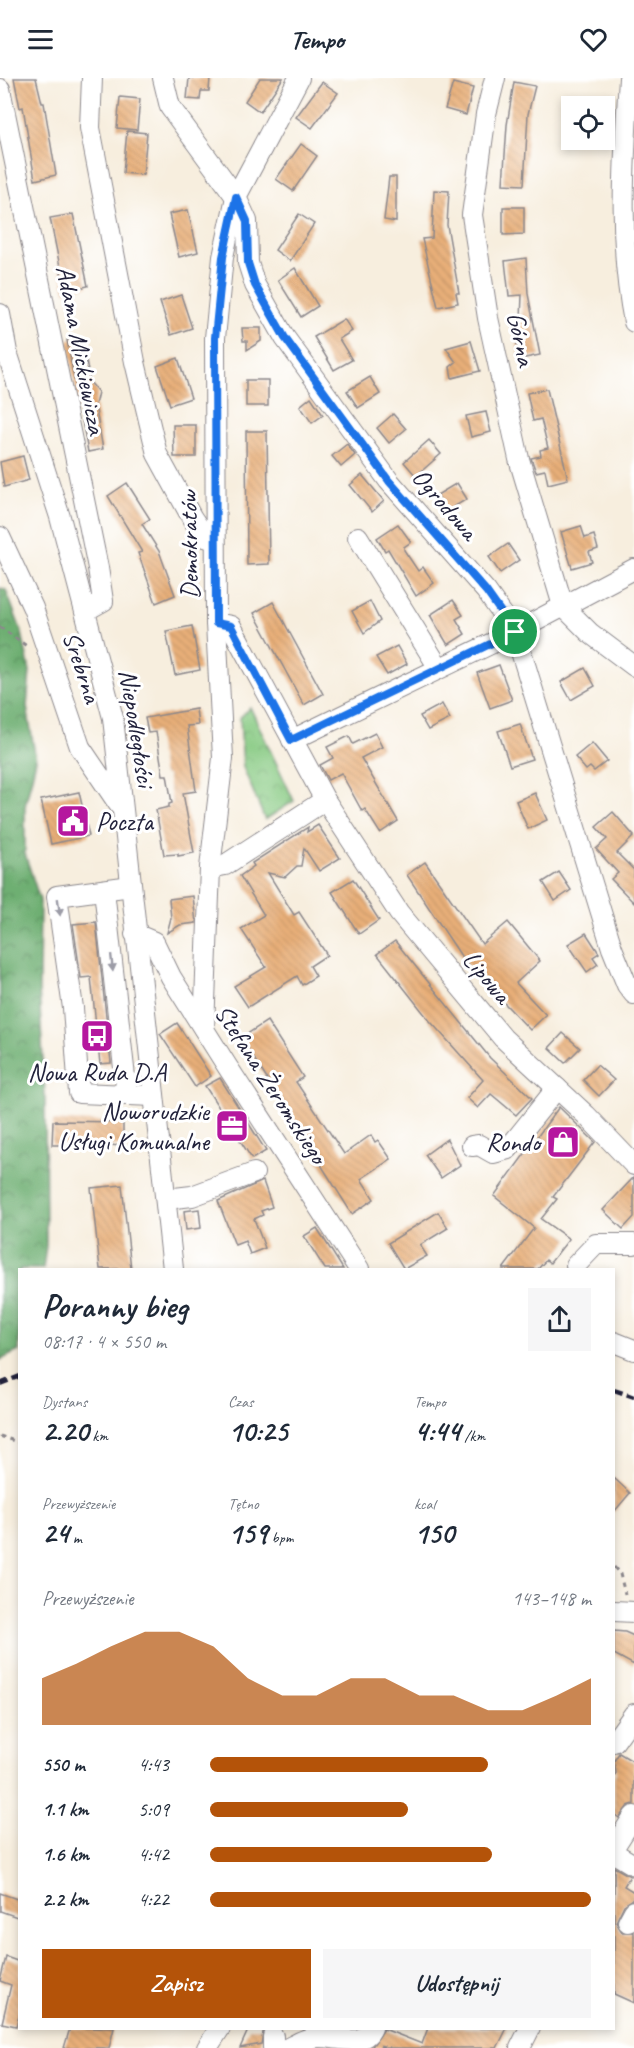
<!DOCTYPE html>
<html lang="pl">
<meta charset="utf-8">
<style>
body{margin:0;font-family:Caveat,sans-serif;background:#f6f6f7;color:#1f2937;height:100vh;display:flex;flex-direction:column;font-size:22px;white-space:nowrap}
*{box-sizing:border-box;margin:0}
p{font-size:20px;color:#747a83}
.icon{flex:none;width:33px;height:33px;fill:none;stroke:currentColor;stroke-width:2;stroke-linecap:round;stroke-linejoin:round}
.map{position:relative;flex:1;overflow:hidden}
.details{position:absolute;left:18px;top:1190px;width:597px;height:762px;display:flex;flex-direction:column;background:#fff;border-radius:0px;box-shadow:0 3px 9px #0003}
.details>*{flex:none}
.fabs{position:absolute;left:561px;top:18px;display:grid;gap:12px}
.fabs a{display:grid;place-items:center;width:54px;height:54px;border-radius:0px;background:#fff;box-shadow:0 3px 9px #0003;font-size:30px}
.pin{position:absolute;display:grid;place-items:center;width:51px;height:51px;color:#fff;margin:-26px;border:3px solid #fff;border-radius:50%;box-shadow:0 2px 6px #0007}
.round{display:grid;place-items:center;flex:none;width:63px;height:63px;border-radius:0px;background:#f6f6f7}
.head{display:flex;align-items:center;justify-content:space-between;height:102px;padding:0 24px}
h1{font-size:33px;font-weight:700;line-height:45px}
.stats{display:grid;grid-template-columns:repeat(3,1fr);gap:9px;height:102px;padding:6px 24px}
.stats div{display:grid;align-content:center}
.stats b{font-size:30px;font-weight:700}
.stats small{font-size:16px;font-weight:400}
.stats p{font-size:16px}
.chart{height:168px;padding:12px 24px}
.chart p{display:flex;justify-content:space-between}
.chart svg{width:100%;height:108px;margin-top:6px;fill:#b45309;opacity:.7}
.cta{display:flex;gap:12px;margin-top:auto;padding:12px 24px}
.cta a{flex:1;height:69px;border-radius:0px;background:#b45309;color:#fff;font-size:24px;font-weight:700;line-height:69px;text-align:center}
.cta a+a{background:#f6f6f7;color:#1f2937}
ul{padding:0 24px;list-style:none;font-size:20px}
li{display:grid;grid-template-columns:96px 72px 1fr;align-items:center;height:45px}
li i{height:15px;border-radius:8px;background:#b45309}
header{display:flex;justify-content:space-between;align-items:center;height:78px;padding:0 24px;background:#fff;font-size:27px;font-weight:700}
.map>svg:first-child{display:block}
</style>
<header><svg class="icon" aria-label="menu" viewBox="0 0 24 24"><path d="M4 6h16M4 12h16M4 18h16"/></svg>Tempo<svg class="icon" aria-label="heart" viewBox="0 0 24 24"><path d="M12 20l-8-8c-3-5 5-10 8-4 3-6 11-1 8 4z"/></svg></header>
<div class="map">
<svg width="634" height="1970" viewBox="0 0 634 1970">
<defs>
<pattern id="forest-crowns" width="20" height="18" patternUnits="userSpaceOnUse" patternTransform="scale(1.5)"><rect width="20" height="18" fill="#6eaf72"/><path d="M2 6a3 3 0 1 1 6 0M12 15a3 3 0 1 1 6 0" fill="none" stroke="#5a8e5f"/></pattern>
<pattern id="park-crowns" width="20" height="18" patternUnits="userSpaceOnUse" patternTransform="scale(1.5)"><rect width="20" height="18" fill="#89cb84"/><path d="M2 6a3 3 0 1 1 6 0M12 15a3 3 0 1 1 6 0" fill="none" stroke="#76ae73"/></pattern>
<pattern id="building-back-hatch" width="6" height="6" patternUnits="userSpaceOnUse" patternTransform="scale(1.5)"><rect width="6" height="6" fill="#e8af78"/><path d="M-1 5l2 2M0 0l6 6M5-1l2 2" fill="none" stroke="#c79669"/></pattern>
</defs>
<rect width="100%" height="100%" fill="#fff"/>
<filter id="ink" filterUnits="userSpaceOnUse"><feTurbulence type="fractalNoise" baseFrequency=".0167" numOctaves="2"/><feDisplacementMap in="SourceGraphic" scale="12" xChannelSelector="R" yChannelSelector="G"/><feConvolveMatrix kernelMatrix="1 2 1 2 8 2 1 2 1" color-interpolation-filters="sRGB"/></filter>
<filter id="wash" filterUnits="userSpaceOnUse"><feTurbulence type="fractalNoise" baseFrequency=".008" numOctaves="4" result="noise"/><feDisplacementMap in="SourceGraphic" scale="24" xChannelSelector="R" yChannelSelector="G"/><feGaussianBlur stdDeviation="1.35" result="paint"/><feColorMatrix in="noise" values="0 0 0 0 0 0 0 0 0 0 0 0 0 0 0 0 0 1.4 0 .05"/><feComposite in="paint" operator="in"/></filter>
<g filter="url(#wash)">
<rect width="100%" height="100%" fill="#f7eede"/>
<!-- forest -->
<path fill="url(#forest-crowns)" stroke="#486856" stroke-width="1.5" d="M0,510L6,512L22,555L30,593L27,629L36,682L25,728V776L40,822L39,910L45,1017L46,1168L43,1191H20L19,1273L0,1282Z"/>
<!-- park -->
<path fill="url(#park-crowns)" stroke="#567660" stroke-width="1.5" d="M250,629L294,723L265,742L243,689L240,640Z"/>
<g id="blocks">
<!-- building -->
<g fill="url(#building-back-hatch)">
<path d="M14,0H36L42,25H44L56,97L35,102L23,29L20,30Z"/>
<path d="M189,0H210L209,13H201L200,22L187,21Z"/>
<path d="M260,0H283L260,34L245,23Z"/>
<path d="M322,4L338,15L312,50L296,39Z"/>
<path d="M514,4L535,8L528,36L524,107L503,106L507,47Z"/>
<path d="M453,5L473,10L466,37L445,31Z"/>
<path d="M120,19L140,21L137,52L117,50Z"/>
<path d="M127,53L147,55L143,97L123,95Z"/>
<path d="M301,66L317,78L293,113L276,101Z"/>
<path d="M389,99H396V144L384,142Z"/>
<path d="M434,112L449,113L447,147L459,215H456L458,225L438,229L422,161L432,160Z"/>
<path d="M503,129H524V156L503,157Z"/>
<path d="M188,132L198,174L179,179L169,136Z"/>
<path d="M73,136L88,208L65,213L50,140Z"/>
<path d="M299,136L314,146L290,183L275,172Z"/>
<path d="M526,180L528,216L540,277L520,281L512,243L521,241L522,217L509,218L505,183Z"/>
<path d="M295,190L318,228L301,239L278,202Z"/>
<path d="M181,217L192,250L171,257L160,224Z"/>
<path d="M344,241L352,253L339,261L352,282L334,292L314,259Z"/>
<path d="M242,250H261V263L247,272V263H243Z"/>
<path d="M82,259L90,304L98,314L95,327L103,371L88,374L67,262Z"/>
<path d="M471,263L480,293L452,300L450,289L456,284L446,270Z"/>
<path d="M178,280L191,320L170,327L157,288Z"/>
<path d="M370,299L380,316L358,330L347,313Z"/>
<rect x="246" y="302" width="22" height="26"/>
<path d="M547,311L568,401L548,406L545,392L536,394L531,380L541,378L540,372L548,370L541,341L533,343L527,315Z"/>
<path d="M311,319L323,337L312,345L300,328Z"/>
<path d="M486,334L491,354L471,359L466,338Z"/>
<path d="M393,336L406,351L389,365L377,350Z"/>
<path d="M173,347H196V379H174Z"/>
<path d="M246,353H267L269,486L247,487Z"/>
<path d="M429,362L441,376L416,398L404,384Z"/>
<path d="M347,366L355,377L341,389L332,378Z"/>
<path d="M23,378L29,402L4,409L0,384Z"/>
<path d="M362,397L384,423L372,434L350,407Z"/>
<path d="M127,405L150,441L142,446L159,473L175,517L156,525L138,475L142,474L108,418Z"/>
<path d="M457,405L467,421L447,433L437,417Z"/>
<path d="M398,446L411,464L404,469V472L418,493L423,489L434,505L416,518L388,471L385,473L377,460Z"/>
<path d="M581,448L585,460L594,457L598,471L589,474L592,484L572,490L561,454Z"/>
<path d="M508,466L519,482L500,495L489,479Z"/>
<path d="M453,522L463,537L456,541L465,556L448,567L430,537Z"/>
<path d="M370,523L380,543L364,555L352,533Z"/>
<path d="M273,524L323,616L304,627L254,535Z"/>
<path d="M192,548L200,592L175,597L166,553Z"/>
<path d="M397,568L407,586L387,597L376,579Z"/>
<path d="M499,587L512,622L490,630L477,595Z"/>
<path d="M585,590L595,608L571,622L561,604Z"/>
<path d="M442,626L450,641L428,652L420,638Z"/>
<path d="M196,631L198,647L187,648L196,713L183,715L194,775L178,778V776L164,777L156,732L169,729V726L172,725L167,697H163L156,654L148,655L145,640Z"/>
<path d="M520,646L532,681L510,688L498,653Z"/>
<path d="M375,655L382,669L361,680L398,743L380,755L365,731L362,733L341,695L328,702L320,687L333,680L327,669L349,658L353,666Z"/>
<path d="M592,665L607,683L594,693L590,689L586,692L575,679Z"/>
<path d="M79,714L89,758L51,766L41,722Z"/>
<path d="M535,715L547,742L528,751L516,723Z"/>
<path d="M613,734L634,758L617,775L634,792V825L611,801L618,795L596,771L607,761L596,749Z"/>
<path d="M318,747L340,780L319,793L304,770L301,788H297L285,799L268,795L294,837L299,834L327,877L310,888L316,898L302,907L297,898L248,929L234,908L266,889L241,851L264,837L240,798L254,788L252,785L308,749L307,754Z"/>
<path d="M425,784L482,866L508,844L540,883L516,905L546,937L530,952L465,884L407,797Z"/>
<path d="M559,794L571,812L555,823L543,804Z"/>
<path d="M353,801L379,842L359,856L332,814Z"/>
<path d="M193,818L196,845L180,847L167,855L171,840L169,821Z"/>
<path d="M96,844L111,985L100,986L91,899L81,900L73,846Z"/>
<path d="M586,855L599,875L593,879L598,886L587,894L568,866Z"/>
<path d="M395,863L490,980L532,1020L516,1037L491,1016L478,1030L467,1020L483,1002L430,943L377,876Z"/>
<path d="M267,943L303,999L296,1004L344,1076L371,1057L375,1064L378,1062L391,1081L361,1101L374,1121L352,1136L241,960Z"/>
<path d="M177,945L211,998L195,1009L160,956Z"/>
<path d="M563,955L580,970L565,985L549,970Z"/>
<path d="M597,987L614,1002L599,1018L583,1002Z"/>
<path d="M220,1000L266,1073L252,1081L205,1008Z"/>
<path d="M559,1029L595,1064L553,1119L557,1121L541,1141L569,1161L550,1185L546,1182L538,1191H503L534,1150L494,1118Z"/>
<path d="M53,1043L123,1044V1068L108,1067V1071L65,1070V1067H52Z"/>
<path d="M447,1061L460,1087L441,1100L425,1077Z"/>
<path d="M634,1099V1139L623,1151L603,1132Z"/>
<path d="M263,1103L272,1129L261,1133L263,1137L254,1141L265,1170L250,1176L245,1163L235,1167L218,1123Z"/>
<path d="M122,1107L131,1191H100L91,1110Z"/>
<path d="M199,1131L201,1150L186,1152L184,1133Z"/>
<path d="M438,1134L448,1150L420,1167L427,1178L404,1191L388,1165Z"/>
<path d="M317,1150L343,1191H325L304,1158Z"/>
<path d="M614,1400L630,1415L614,1434Z"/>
<path d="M614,1553L625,1554L634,1558V1587L614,1576Z"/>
<path d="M619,1675L634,1684V1726L628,1728L619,1740L614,1736V1698L616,1695L614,1683Z"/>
<path d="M614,1789L630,1798L624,1808L634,1814L633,1821L624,1827L616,1844L622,1854H634V1925L614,1916Z"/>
<path d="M0,1815L20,1822V1840L0,1833Z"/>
<path d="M6,1879L20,1884V1935L16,1948L2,1945L11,1907L0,1903Z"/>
<path d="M70,1950H114L109,1970H64Z"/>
<path d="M249,1950H264L261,1966L240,1970Z"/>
<path d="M428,1950H507L497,1970H371L384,1951L422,1966Z"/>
</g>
</g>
</g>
<g filter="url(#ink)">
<use href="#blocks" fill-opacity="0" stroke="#8c888c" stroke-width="1.5"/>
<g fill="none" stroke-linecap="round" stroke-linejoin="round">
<defs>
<g id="minor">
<path d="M92,0L90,50L135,284L157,376L192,440L205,459L215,462"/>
<path d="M163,0L170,29L236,119L247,143L248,185L255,207L285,260L389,403L486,513L515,554L612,870L627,907L634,916"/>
<path d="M495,0L486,36L472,137L488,240L519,381L563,528L590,555L634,588"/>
<path d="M629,0C624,83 618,162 634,244"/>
<path d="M0,11L98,490L103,523L85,533"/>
<path d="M0,236L7,274L60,439L113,640L173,1191"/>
<path d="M0,459L33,530L80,669L120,728"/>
<path d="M358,459L439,590"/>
<path d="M216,545L231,548L325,722L399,835L503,960L586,1037L634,1087"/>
<path d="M292,662L515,554L634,491"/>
<path d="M210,790L225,787L325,722"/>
<path d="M131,808L57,818L73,930L79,1015L154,1018"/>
<path d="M104,812L127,1017"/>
<path d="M135,856L154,864L171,899L227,988L359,1191"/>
<path d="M204,951L210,790L223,680L216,545L215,260L223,179L236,119L299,0"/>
<path d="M472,1068L479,1067L493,1075L508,1071L557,1010"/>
<path d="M166,1121L192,1118L254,1095"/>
<path d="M576,1187L596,1166H634"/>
<path d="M614,1264L634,1272"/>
<path d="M614,1533L634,1534"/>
<path d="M614,1664L634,1636"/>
<path d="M614,1769L634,1738"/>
<path d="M614,1775L634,1787"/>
<path d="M628,1844L634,1833"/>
<path d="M207,1970L220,1950"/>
<path d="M273,1970V1958"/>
<path d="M288,1970C298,1965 308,1959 319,1959C340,1959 363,1970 372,1950"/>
<path d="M520,1970L530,1950"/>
</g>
</defs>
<!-- minor casing -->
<use href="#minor" stroke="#8c888c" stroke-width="22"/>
<!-- path -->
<g stroke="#8c888c" stroke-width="3" stroke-dasharray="4.5 4.5" stroke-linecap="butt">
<path d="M0,549L28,569"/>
<path d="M0,1358L20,1365"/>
<path d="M614,1489L620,1496L625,1516"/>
<path d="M380,1968L390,1970"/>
</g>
<!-- minor -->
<use href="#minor" stroke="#fff" stroke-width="20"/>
<!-- rail -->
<g stroke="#22223b" stroke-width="4.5" stroke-dasharray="9 4.5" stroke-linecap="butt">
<path d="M0,1306L20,1298"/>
<path d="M614,1312L634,1319"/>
</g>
</g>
<!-- one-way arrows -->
<defs><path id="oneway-solid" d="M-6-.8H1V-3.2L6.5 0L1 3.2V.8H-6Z" transform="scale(1.5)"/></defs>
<g fill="#9c9ca7">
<use href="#oneway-solid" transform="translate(59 829) rotate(82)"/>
<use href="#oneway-solid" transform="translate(112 885) rotate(84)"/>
</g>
</g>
<g fill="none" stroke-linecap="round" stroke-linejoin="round" filter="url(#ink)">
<defs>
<path id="route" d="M236,119L247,143L248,185L255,207L285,260L389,403L486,513L515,554L291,662L231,548L216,545L215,260L223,179Z"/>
</defs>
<!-- route casing -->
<use href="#route" stroke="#fff" stroke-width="12"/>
<!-- route -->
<use href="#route" stroke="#1a73e8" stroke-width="8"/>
</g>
<!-- icons -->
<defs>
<symbol id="civic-square" viewBox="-11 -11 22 22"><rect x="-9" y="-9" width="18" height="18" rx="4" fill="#b5179e" stroke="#fff"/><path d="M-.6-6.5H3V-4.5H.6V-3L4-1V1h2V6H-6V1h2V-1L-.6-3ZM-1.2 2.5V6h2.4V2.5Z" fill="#fff"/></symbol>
<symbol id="bus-square" viewBox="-11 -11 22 22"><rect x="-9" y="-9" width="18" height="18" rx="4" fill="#b5179e" stroke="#fff"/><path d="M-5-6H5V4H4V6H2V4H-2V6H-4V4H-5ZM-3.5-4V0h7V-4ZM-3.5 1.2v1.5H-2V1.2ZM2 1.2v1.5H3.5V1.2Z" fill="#fff"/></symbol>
<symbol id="office-square" viewBox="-11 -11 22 22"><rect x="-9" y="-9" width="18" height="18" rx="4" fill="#b5179e" stroke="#fff"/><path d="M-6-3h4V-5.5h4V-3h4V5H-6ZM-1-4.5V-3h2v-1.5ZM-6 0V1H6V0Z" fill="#fff"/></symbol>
<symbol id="shop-square" viewBox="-11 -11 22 22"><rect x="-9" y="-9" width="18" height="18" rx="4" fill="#b5179e" stroke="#fff"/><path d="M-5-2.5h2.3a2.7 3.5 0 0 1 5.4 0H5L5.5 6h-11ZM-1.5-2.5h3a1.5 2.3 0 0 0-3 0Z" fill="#fff"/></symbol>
</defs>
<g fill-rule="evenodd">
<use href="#civic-square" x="54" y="724" width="38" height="38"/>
<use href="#bus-square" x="78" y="939" width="38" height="38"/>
<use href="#office-square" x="213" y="1029" width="38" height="38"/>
<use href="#shop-square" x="544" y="1045" width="38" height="38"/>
</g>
<g text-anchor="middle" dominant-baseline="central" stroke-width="6" stroke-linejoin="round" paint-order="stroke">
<!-- street labels -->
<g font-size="26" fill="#22223b" stroke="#fff">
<text transform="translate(521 261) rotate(78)">Górna</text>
<text transform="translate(81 272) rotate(79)">Adama Mickiewicza</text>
<text transform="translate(445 426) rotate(49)">Ogrodowa</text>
<text transform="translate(189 467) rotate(-91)">Demokratów</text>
<text transform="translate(82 589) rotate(72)">Srebrna</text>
<text transform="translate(137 650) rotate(81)">Niepodległości</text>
<text transform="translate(487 899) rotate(50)">Lipowa</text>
<text transform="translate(271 1006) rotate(57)">Stefana Żeromskiego</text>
</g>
<!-- poi labels -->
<g font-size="26" fill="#22223b" stroke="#fff" text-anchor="end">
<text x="96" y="743" text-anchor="start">Poczta</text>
<text x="97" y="994" text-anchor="middle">Nowa Ruda D.A</text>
<text x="209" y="1033">Noworudzkie<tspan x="209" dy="30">Usługi Komunalne</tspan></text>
<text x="540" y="1064">Rondo</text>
</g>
</g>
</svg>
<div class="fabs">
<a><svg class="icon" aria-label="locate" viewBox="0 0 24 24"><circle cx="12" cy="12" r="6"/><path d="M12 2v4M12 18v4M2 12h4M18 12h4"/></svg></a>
</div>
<div class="pin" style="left:515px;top:554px;background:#1e9e55"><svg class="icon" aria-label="arrive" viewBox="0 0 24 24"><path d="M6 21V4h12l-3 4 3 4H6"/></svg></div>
<section class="details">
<div class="head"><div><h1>Poranny bieg</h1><p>08:17 · 4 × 550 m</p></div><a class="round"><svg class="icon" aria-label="share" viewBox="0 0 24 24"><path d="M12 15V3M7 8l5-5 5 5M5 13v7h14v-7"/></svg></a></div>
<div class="stats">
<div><p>Dystans</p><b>2.20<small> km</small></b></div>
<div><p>Czas</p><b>10:25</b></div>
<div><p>Tempo</p><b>4:44<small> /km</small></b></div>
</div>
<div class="stats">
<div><p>Przewyższenie</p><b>24<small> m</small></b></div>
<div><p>Tętno</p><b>159<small> bpm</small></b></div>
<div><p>kcal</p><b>150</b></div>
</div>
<div class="chart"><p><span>Przewyższenie</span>143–148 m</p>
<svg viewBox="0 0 160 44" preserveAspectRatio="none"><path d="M0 44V25L10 19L20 12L30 6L40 6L50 12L60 25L70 32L80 32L90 25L100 25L110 32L120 32L130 38L140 38L150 32L160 25V44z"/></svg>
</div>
<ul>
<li><b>550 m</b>4:43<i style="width:73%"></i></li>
<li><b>1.1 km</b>5:09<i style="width:52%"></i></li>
<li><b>1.6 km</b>4:42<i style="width:74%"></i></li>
<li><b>2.2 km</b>4:22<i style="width:100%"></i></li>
</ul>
<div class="cta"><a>Zapisz</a><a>Udostępnij</a></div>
</section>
</div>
